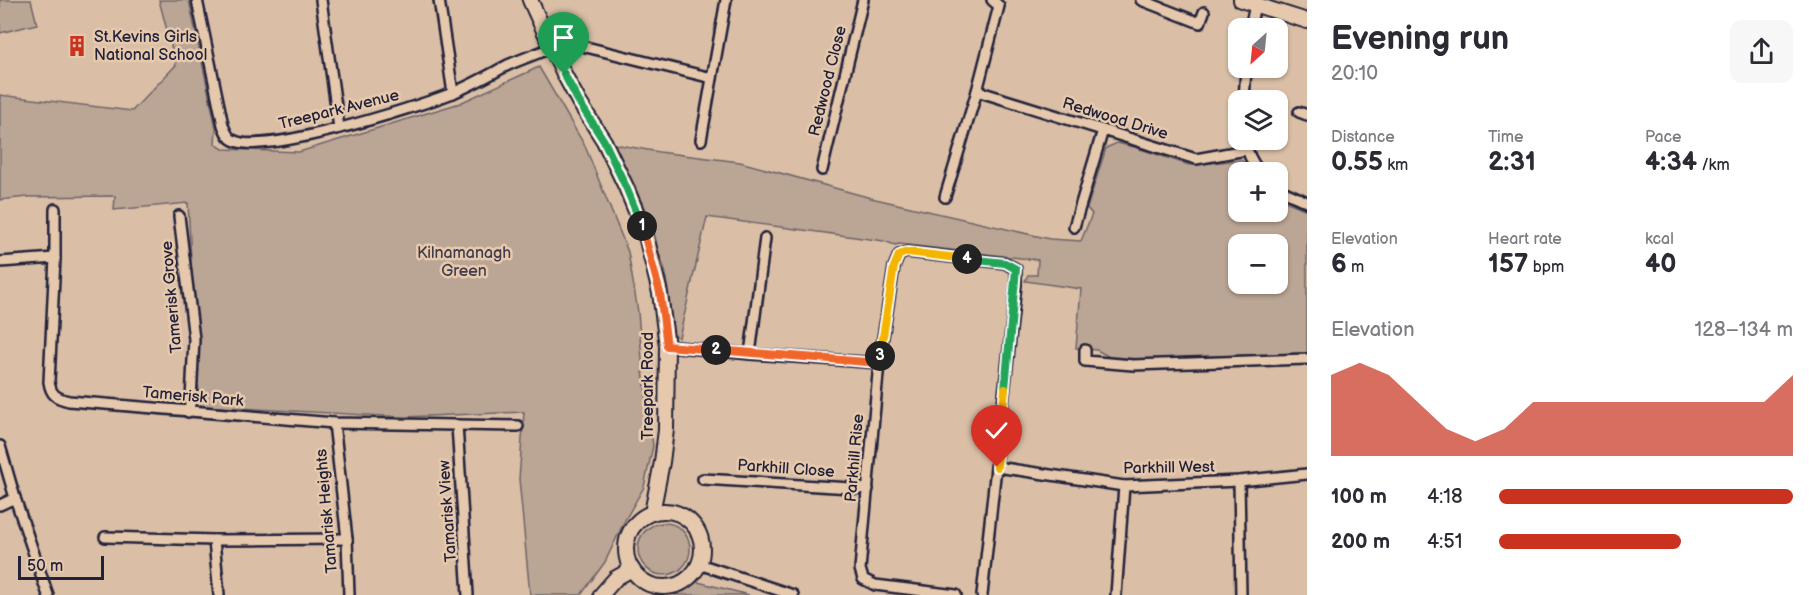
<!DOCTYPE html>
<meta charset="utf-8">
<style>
body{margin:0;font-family:"Balsamiq Sans",sans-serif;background:#f7f7f7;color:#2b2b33;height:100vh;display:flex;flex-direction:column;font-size:22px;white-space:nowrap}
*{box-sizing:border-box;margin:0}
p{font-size:20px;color:#7c7c81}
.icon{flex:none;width:33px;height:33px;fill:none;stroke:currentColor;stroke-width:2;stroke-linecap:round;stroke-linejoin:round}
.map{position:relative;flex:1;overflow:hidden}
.drawer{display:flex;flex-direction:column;background:#fff;width:510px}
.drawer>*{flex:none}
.needle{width:39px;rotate:207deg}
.tools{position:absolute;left:1228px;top:18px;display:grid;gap:12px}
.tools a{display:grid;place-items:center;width:60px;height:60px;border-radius:12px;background:#fff;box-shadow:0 2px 4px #0004;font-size:30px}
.scale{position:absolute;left:18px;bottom:15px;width:86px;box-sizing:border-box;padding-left:6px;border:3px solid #22223b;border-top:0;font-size:16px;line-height:21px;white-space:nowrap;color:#22223b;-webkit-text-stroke:4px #e6c9ad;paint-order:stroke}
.pin{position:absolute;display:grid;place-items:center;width:51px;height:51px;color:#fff;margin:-62px -26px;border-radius:50% 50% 50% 0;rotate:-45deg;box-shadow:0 0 6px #0007}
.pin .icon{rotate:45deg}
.km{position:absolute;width:30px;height:30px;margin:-15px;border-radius:50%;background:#222;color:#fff;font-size:16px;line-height:30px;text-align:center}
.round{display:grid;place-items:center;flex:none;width:63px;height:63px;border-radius:12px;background:#f7f7f7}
.headline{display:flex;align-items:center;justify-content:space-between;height:102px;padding:0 24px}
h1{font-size:33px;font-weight:600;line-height:45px}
.figures{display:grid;grid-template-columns:repeat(3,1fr);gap:9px;height:102px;padding:6px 24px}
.figures div{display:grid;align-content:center}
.figures b{font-size:26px;font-weight:600}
.figures small{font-size:16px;font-weight:400}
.figures p{font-size:16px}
.chart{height:168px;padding:12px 24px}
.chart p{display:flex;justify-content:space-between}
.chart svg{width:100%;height:108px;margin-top:6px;fill:#c8321e;opacity:.7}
ul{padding:0 24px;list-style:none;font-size:20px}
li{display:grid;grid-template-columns:96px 72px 1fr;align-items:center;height:45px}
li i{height:15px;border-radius:8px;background:#c8321e}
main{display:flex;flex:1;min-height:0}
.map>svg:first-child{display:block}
</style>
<main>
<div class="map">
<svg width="1307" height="595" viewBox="0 0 1307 595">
<rect width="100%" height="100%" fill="#dabfa6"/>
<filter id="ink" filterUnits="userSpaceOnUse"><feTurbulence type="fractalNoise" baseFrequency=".0167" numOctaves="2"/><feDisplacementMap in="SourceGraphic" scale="12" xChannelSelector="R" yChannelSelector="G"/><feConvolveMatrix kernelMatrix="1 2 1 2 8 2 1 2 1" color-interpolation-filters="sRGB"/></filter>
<g filter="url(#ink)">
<!-- green -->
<g fill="#bba594" stroke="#6e6468" stroke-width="1.5" fill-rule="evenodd">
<path d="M0,0H31L37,24L0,33Z"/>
<path d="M159,0H189L216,128L215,144L223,149L299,152L460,103L539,67L585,146L628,252L638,312L643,371L653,446L644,487L625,520L605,562L581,595H530L519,479L524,412L404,417L201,406L197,376L188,203L114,210L115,196L27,197L0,200V95L132,111L176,65Z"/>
<path d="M1117,143L1134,147L1189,165L1241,160L1245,163L1251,172H1239V212H1278V198L1307,210V353L1144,359L1111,358L1097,350L1076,348L1081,289L1025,281L1028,275H1037L1038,260L899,244L895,245L884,241L707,217L679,338L673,334L665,271L643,205L614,144L659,152L740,162L871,198L1050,239L1081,241L1092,214L1087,208L1106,148ZM1239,244H1278V284H1239Z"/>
<circle cx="664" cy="549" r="26"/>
<path d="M694,581L749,595H674L684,591Z"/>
</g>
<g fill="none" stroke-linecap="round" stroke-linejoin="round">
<defs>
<g id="street">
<path d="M197,0L223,125C225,130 227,137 233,140C261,157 416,107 450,94C470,86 489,75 508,65C522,59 536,54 551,48"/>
<path d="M321,0L339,128"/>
<path d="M439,0L453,93"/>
<path d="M1141,0L1200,23L1204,12"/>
<path d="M1250,28L1255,5"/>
<path d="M586,47L712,78"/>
<path d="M977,91L1196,159L1246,150"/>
<path d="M1244,100L1246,68"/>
<path d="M1299,112L1307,115"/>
<path d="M701,140L726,0"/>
<path d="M1245,140C1247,153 1251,162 1260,172"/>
<path d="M822,170L863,0"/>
<path d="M1278,189L1307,202"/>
<path d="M945,197L977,91L999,6L992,0"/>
<path d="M55,209V258L49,382C51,395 56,398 69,401L334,423L518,426"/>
<path d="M179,216L194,339L191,400L188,412"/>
<path d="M1074,227L1103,130"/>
<path d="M0,262L55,258"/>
<path d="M667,346L750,354L879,363"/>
<path d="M1085,350V361L1133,365L1307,359"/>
<path d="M750,354L765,238"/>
<path d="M334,423L347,539L349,595"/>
<path d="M457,425L468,595"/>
<path d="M0,446L15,498L48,595"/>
<path d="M997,467L1124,486L1239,481L1307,474"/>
<path d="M703,479L868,489"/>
<path d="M1239,481L1241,595"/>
<path d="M0,505L15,498"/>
<path d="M105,537L214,540L347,539"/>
<path d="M214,540L219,595"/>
<path d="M699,564L793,595"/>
<path d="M956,595L875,585L863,579L860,569L879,363L894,267L899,255L907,252L1005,263L1016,269V285L982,595"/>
<path d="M1116,595L1124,486"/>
</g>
<g id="secondary">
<path d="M530,0L564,74L579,102L604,141L626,187L646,236L660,293L667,346L666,430L662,462L652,513"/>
<path d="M1241,0L1307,21"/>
<circle cx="664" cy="549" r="38"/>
<path d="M601,595L616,578L632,569"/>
</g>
</defs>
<!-- street casing -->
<use href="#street" stroke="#22223b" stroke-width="14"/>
<!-- secondary casing -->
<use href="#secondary" stroke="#22223b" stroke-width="18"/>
<!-- street -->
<use href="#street" stroke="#e6c9ad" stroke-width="9"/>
<!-- secondary -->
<use href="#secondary" stroke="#e6c9ad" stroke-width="14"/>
</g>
</g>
<g fill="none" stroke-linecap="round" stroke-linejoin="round" filter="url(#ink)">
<defs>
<path id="split-1" d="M564,74L579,102L604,141L626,187L642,226"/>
<path id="split-2" d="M642,226L660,293L667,346L716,350"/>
<path id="split-3" d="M716,350L879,363L880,356"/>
<path id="split-4" d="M880,356L894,267L899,255L907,252L967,259"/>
<path id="split-5" d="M967,259L1005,263L1016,269L1005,389"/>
<path id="split-6" d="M997,467L1005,389"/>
</defs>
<!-- split-1 casing -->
<use href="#split-1" stroke="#fff" stroke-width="12"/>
<!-- split-2 casing -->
<use href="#split-2" stroke="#fff" stroke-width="12"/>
<!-- split-3 casing -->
<use href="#split-3" stroke="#fff" stroke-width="12"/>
<!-- split-4 casing -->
<use href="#split-4" stroke="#fff" stroke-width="12"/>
<!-- split-5 casing -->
<use href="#split-5" stroke="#fff" stroke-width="12"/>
<!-- split-6 casing -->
<use href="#split-6" stroke="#fff" stroke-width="12"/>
<!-- split-1 -->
<use href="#split-1" stroke="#22a559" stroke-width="8"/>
<!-- split-2 -->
<use href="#split-2" stroke="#f0652b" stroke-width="8"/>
<!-- split-3 -->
<use href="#split-3" stroke="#f0652b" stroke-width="8"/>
<!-- split-4 -->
<use href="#split-4" stroke="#f5b400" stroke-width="8"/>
<!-- split-5 -->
<use href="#split-5" stroke="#22a559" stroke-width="8"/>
<!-- split-6 -->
<use href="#split-6" stroke="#f5b400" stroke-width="8"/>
</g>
<!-- icons -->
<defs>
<symbol id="building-bare" viewBox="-9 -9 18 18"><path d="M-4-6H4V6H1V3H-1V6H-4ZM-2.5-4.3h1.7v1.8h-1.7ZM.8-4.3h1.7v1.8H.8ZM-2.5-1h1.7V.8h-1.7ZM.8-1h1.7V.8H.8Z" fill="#c8321e" stroke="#e6c9ad" stroke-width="2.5" paint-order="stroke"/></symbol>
</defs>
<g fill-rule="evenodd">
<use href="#building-bare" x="62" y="31" width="30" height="30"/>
</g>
<g text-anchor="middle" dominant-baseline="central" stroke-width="5" stroke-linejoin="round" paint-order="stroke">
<!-- poi labels -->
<g font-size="16" fill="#22223b" stroke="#e6c9ad" text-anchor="start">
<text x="94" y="37">St.Kevins Girls<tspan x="94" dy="18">National School</tspan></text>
</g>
<!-- street labels -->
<g font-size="16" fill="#22223b" stroke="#e6c9ad">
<text transform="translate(828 81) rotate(-76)">Redwood Close</text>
<text transform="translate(339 110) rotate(-14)">Treepark Avenue</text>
<text transform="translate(1115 119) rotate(17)">Redwood Drive</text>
<text transform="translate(172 297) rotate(-95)">Tamerisk Grove</text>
<text transform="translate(648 386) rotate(-90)">Treepark Road</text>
<text transform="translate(193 397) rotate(5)">Tamerisk Park</text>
<text transform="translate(855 458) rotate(-85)">Parkhill Rise</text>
<text transform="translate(1169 468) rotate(-1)">Parkhill West</text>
<text transform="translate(786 469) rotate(4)">Parkhill Close</text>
<text transform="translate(327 511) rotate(-95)">Tamarisk Heights</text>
<text transform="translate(448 511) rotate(-94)">Tamarisk View</text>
</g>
<!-- park labels -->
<g font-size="16" fill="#413c4d" stroke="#e6c9ad">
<text x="464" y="253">Kilnamanagh<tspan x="464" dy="18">Green</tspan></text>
</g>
</g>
</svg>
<div class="tools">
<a><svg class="needle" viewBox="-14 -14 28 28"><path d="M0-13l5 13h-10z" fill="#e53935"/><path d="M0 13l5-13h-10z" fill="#7c7c81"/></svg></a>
<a><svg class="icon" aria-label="layers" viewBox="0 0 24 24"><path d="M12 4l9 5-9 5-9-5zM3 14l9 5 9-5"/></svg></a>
<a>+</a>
<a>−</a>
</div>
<div class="scale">50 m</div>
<div class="pin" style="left:564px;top:74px;background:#1e9e55"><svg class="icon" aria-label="arrive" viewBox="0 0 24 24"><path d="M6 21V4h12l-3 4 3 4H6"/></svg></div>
<div class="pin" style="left:997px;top:467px;background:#d93025"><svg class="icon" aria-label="check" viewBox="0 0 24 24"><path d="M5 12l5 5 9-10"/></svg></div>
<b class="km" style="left:642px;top:226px">1</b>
<b class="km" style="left:716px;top:350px">2</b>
<b class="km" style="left:880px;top:356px">3</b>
<b class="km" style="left:967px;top:259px">4</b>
</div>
<section class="drawer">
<div class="headline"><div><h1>Evening run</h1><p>20:10</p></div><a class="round"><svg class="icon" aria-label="share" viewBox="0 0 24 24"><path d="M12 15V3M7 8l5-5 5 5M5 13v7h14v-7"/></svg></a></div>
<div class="figures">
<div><p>Distance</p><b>0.55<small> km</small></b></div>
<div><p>Time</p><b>2:31</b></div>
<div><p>Pace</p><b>4:34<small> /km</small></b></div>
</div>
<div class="figures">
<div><p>Elevation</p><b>6<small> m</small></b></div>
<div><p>Heart rate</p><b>157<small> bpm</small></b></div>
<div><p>kcal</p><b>40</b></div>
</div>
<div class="chart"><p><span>Elevation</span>128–134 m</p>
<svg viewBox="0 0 160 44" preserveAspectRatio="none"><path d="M0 44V11L10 6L20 11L30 22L40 33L50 38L60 33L70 22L80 22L90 22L100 22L110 22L120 22L130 22L140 22L150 22L160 11V44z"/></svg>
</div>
<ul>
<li><b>100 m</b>4:18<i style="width:100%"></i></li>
<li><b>200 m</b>4:51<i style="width:62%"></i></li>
</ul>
</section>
</main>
